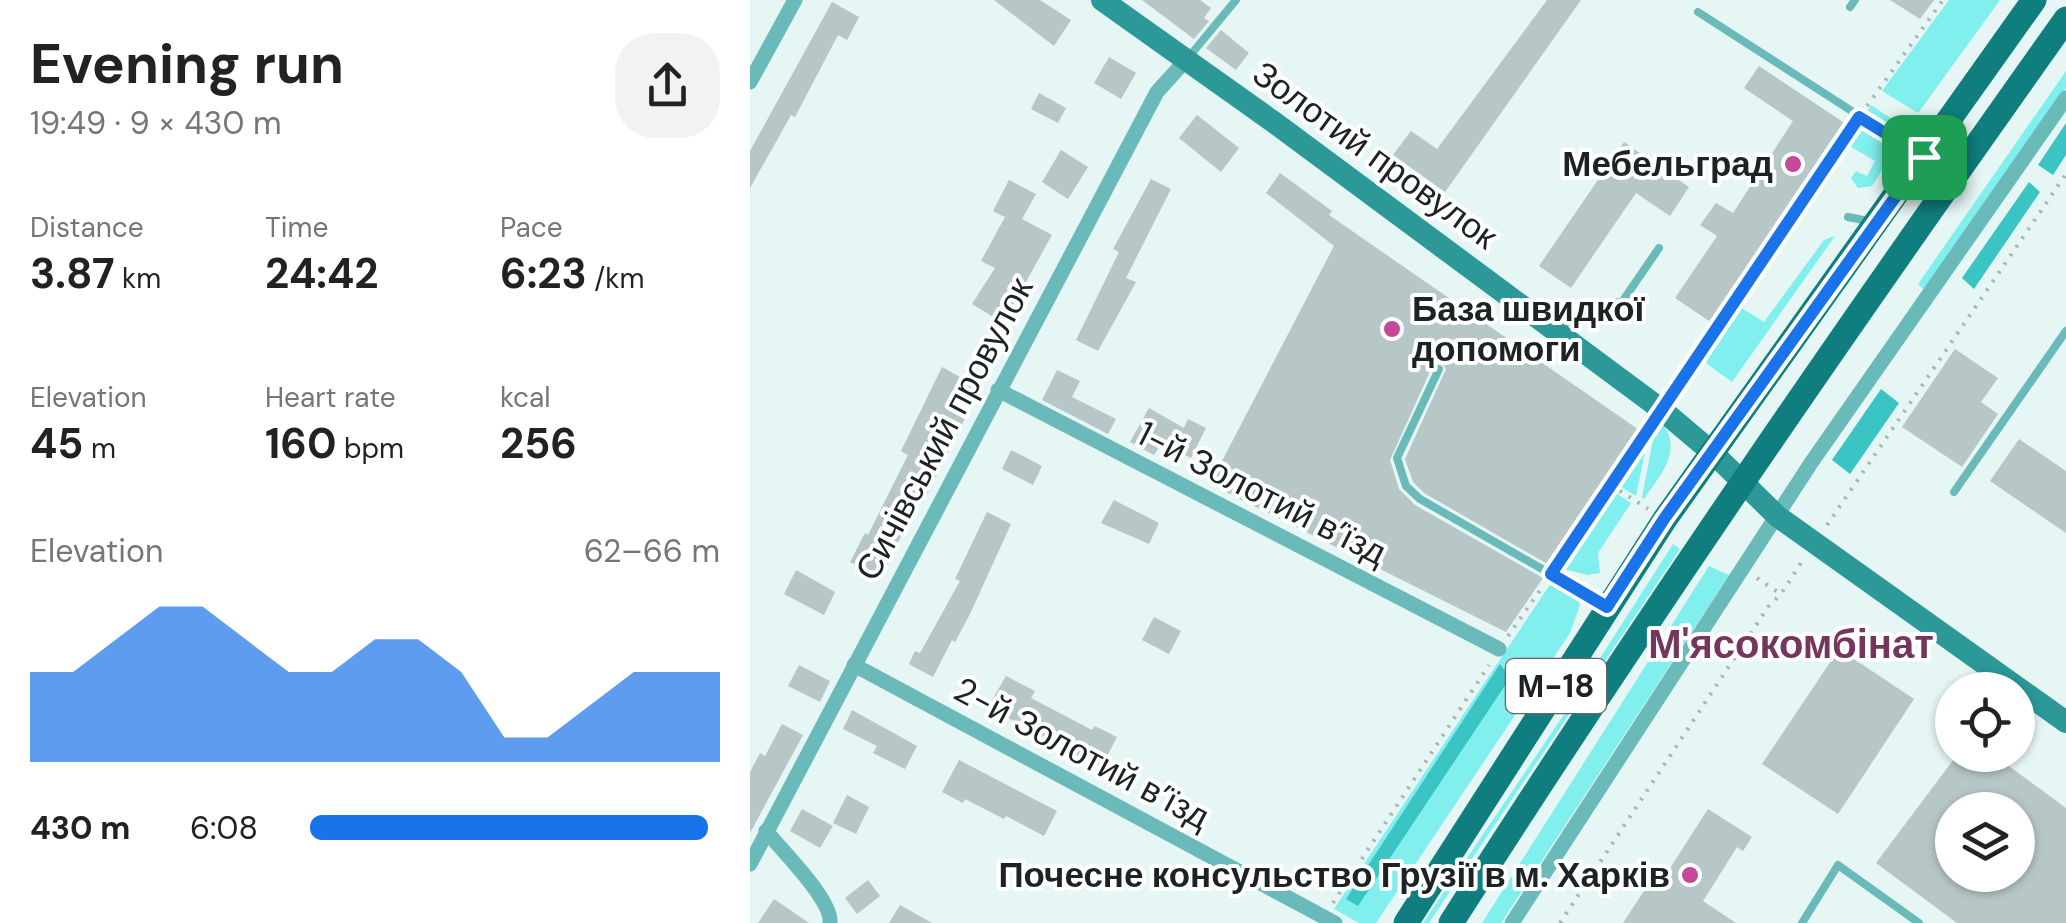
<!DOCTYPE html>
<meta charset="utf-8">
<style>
body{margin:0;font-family:"DM Sans",sans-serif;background:#f2f2f2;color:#222;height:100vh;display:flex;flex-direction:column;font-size:38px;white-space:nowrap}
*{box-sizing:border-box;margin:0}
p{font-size:32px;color:#767676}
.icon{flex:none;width:55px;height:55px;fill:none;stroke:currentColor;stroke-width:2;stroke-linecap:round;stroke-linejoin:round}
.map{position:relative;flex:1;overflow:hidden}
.details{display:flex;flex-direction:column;background:#fff;width:750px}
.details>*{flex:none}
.tools{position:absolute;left:1185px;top:672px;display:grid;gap:20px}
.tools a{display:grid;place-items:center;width:100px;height:100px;border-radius:50%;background:#fff;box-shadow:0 2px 8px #0004;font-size:50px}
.pin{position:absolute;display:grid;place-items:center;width:85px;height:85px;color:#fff;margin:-42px;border-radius:20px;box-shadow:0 5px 15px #0006}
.round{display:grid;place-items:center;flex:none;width:105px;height:105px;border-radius:40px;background:#f2f2f2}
.headline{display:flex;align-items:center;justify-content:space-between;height:170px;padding:0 30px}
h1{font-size:55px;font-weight:700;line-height:75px}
.stats{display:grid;grid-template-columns:repeat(3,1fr);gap:15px;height:170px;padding:10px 30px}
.stats div{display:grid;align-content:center}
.stats b{font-size:42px;font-weight:700}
.stats small{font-size:28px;font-weight:400}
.stats p{font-size:28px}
.chart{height:280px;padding:20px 30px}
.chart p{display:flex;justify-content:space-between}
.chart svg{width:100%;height:180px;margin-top:10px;fill:#1a73e8;opacity:.7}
ul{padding:0 30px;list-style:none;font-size:32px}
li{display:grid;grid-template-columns:160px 120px 1fr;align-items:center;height:75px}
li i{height:25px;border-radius:12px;background:#1a73e8}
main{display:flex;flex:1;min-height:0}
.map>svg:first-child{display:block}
</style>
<main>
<section class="details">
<div class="headline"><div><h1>Evening run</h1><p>19:49 · 9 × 430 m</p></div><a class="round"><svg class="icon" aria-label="share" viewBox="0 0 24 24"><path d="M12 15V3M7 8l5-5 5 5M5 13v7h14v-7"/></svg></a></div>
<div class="stats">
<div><p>Distance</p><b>3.87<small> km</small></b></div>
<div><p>Time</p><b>24:42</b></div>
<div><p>Pace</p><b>6:23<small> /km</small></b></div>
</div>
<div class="stats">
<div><p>Elevation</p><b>45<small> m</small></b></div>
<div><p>Heart rate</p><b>160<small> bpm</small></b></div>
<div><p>kcal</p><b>256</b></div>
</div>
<div class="chart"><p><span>Elevation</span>62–66 m</p>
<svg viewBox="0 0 160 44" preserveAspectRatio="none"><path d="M0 44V22L10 22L20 14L30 6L40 6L50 14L60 22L70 22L80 14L90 14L100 22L110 38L120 38L130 30L140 22L150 22L160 22V44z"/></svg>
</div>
<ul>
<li><b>430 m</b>6:08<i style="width:97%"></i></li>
</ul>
</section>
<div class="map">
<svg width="1316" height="923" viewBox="0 0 1316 923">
<rect width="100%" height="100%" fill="#e5f6f5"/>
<!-- green -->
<g fill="#80efee">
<path d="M1199,0H1250L1171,109L1168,113L1132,91Z"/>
<path d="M1316,71V88L1176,292L1168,284Z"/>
<path d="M1121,105L1149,124L1154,135L1122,186L1108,188L1101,178L1106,171L1117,176L1125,161L1096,144Z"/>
<path d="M1085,236L982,382L957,364L955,355L987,305L1014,322L1074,240Z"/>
<path d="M911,422C934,450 911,474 894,499L892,497L905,429Z"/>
<path d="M898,437L886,496L866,484Z"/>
<path d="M863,491L881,503L848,553L850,573L838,575L809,568Z"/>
<path d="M923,544L930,549L679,923H673L815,713Z"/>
<path d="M959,566L979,575L751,923H732Z"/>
<path d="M803,580L826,593L830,605L820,633L626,923H609L584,909Z"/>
</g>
<!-- forest -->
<g fill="#3ac4c3">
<path d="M1316,123V155L1303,175L1288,165Z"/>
<path d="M1279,182L1290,192L1224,289L1212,278Z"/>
<path d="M1131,389L1149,403L1100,474L1082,460Z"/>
<path d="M750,664L760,678L608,906L596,899Z"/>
</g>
<!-- building -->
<g fill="#b7c6c6" fill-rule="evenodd">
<path d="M244,0H290L321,20L304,46Z"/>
<path d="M392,0H450L461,8L454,18L459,21L444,39Z"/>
<path d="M797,0H831L695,192L643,155L661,131L687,149Z"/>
<path d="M1140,0H1184L1170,19Z"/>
<path d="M82,2L109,17L97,40L88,35L45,117L41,115L0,188V151Z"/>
<path d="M471,30L499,53L486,70L456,48Z"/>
<path d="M359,57L386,73L371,99L344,83Z"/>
<path d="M1009,66L1096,124L965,325L925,298L967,236L950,225L966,203L983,213L1043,121L994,88Z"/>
<path d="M289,93L316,108L308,123L281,109Z"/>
<path d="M447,115L489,148L471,172L429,138Z"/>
<path d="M874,142L939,187L920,216L886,193L821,288L789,266Z"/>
<path d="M311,150L338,167L318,199L292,182Z"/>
<path d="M530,173L582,211L579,215L892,432L801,566L674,493L663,482L655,459L696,369L691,362L683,365L640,460L649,489L665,505L793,578L756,632L460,484L584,246L516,193Z"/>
<path d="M401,179L421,189L376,278L386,282L348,351L326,340L369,252L363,249Z"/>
<path d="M259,180L286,194L272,219L302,235L253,323L222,304L245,268L231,261L255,217L243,211Z"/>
<path d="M1205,349L1248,378L1231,402L1248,414L1212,467L1152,427Z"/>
<path d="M192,367L230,388L173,503L168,500L131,579L100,562L115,533L118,535L158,455L151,451Z"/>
<path d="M307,370L330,381L322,397L366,419L358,434L292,400Z"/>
<path d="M399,408L434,428L438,419L456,428L441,458L411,444L404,455L380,442Z"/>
<path d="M1269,439L1316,471V533L1240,481Z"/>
<path d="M261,450L292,466L283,485L252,469Z"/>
<path d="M364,500L409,523L399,544L351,523Z"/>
<path d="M237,512L261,524L220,614L205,642L202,640L183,677L159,664L165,651L170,653L210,581L205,579Z"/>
<path d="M46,570L85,592L74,615L34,594Z"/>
<path d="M404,617L431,631L419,654L392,640Z"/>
<path d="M1089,649L1164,699L1088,814L1012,764Z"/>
<path d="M49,665L80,681L70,702L38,686Z"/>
<path d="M256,676L285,691L281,698L342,730L345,726L367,737L351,768L238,707Z"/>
<path d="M102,710L167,746L155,769L123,753L127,746L93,729Z"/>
<path d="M32,724L53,735L0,833V772L10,753L15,756Z"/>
<path d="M1207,755H1244L1316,808V923H1207L1126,863ZM1202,810H1268V875H1202Z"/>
<path d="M209,760L307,811L294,836L256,816L254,819L215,799L213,803L192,792Z"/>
<path d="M97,795L119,807L106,834L83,823Z"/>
<path d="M52,809L83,826L70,848L40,831Z"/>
<path d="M958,809L1002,837L993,851L987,847L953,901L986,923H873L909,868L917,873Z"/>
<path d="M118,880L130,896L107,914L95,898Z"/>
<path d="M24,899L59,923H8Z"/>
<path d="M150,905L182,923H139Z"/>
</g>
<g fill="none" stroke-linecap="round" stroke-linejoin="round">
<!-- path -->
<g stroke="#a7b5b4" stroke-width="4" stroke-dasharray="2.5 8" stroke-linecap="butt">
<path d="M1117,106L1193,0"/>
<path d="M924,392L1103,126"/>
<path d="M861,485L898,509"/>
<path d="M1077,525L1316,174"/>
<path d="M807,566L900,429"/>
<path d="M1007,578L1031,594L1051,563"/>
<path d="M758,636L793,586"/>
<path d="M583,903L739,665"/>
<path d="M810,923L1018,607L1031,594"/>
</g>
<!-- lane -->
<g stroke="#6abab9" stroke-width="8">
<path d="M1100,7L1105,0"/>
<path d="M948,12L1170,155"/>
<path d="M438,58L486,0"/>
<path d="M1098,217L1118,221"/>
<path d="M811,330C828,304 842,304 872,302L909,248"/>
<path d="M689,369L647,458L656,486L670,499L853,604"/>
<path d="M1204,492L1316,331"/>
<path d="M1052,923L1088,865L1169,923"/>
</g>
<!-- street -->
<g stroke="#6abab9" stroke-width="15">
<path d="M0,82L45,0"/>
<path d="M248,390L749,649"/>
<path d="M104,665L585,923"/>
<path d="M16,831C31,849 83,901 80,923"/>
<path d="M0,864L407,92L435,61"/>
<path d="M762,923L1061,463L1316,98"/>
</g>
<!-- secondary -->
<path stroke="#2c9998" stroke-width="22" d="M352,0L525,123L912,410L964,454L1027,516L1316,722"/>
<!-- primary -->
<g stroke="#107e7e" stroke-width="25">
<path d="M656,923L915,519L1284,0"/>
<path d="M701,923C897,616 1105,316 1316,19"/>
</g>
</g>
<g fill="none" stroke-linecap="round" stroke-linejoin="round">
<defs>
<path id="route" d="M1109,117L1174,157L914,519L857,607L801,574Z"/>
</defs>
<!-- route casing -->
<use href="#route" stroke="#fff" stroke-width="20"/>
<!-- route -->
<use href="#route" stroke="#1a73e8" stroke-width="12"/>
</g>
<!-- markers -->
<g fill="#c54999" stroke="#fff" stroke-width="4">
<circle cx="1043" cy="164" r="10"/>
<circle cx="642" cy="329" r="10"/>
<circle cx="940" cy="875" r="10"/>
</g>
<g text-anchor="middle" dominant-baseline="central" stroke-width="8" stroke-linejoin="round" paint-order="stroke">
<!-- shield labels -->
<rect fill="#fff" stroke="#616565" stroke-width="2.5" x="756" y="659" width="100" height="54" rx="8"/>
<g font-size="32" font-weight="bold" fill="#1d2323">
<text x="806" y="686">М-18</text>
</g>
<!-- street labels -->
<g font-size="35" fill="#1d2323" stroke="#fff">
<text transform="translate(625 155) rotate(36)">Золотий провулок</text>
<text transform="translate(194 429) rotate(-62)">Сичівський провулок</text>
<text transform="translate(512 493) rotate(27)">1-й Золотий в’їзд</text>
<text transform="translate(332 753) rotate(28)">2-й Золотий в’їзд</text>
</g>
<!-- poi labels -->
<g font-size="35" font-weight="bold" fill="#1d2323" stroke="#fff" text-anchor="end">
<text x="1023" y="164">Мебельград</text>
<text x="662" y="309" text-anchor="start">База швидкої<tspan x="662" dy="40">допомоги</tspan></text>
<text x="920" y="875">Почесне консульство Грузії в м. Харків</text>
</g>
<!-- quarter labels -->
<g font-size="40" font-weight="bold" fill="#74365c" stroke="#fff">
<text x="1041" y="644">М'ясокомбінат</text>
</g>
</g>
</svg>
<div class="tools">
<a><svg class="icon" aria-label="locate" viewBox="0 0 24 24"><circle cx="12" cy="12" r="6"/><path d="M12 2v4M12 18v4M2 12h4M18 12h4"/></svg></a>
<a><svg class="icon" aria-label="layers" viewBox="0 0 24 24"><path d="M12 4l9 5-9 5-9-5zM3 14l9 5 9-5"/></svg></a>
</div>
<div class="pin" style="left:1174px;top:157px;background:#1e9e55"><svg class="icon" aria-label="arrive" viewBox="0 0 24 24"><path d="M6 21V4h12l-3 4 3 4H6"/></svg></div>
</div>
</main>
